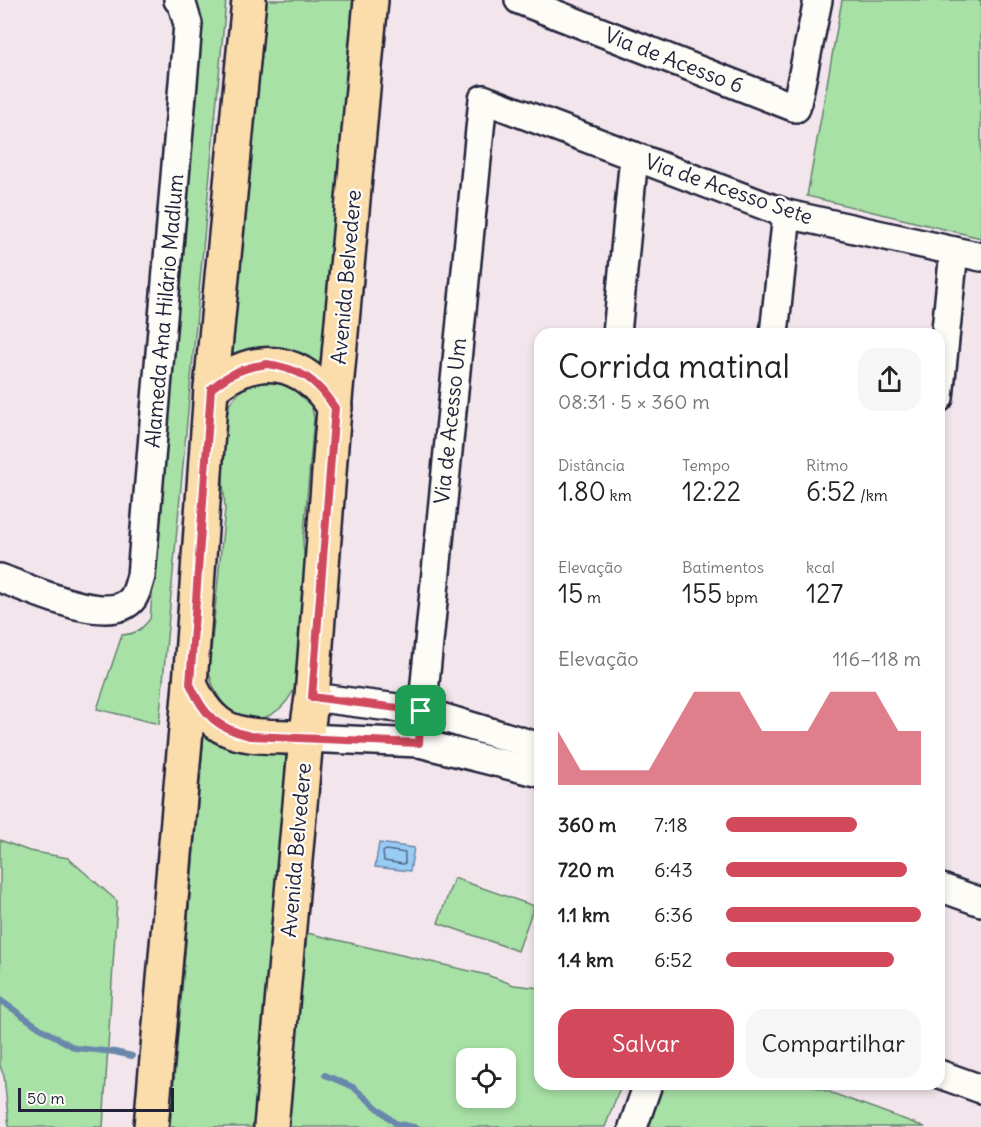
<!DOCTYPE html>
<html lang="pt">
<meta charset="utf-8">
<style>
body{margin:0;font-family:Delius,sans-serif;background:#f6f6f6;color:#222;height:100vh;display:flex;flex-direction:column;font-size:22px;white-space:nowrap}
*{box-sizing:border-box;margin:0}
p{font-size:20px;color:#767676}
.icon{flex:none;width:33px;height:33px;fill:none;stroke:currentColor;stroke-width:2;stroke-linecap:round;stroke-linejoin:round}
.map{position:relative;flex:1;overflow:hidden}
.side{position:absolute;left:534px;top:328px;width:411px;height:762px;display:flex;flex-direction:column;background:#fff;border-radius:18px;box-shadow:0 3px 9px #0003}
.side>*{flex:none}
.tools{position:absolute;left:456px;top:1048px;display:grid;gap:12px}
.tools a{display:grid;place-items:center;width:60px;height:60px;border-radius:12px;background:#fff;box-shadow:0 3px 9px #0003;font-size:30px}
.scale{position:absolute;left:18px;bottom:15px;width:156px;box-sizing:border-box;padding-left:6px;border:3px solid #22223b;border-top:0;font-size:16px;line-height:21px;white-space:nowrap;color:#22223b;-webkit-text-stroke:4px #fdfcf7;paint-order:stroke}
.pin{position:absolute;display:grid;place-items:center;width:51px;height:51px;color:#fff;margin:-26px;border-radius:12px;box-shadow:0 3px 9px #0006}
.round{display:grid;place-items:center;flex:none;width:63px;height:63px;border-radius:18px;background:#f6f6f6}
.overview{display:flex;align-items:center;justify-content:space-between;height:102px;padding:0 24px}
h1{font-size:33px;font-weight:600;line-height:45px}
.stats{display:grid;grid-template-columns:repeat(3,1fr);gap:9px;height:102px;padding:6px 24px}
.stats div{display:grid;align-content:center}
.stats b{font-size:26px;font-weight:600}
.stats small{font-size:16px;font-weight:400}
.stats p{font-size:16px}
.chart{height:168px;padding:12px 24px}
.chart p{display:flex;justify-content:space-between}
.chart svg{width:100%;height:108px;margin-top:6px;fill:#d1495b;opacity:.7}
.primary-button{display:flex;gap:12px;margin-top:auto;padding:12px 24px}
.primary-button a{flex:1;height:69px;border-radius:18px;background:#d1495b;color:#fff;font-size:24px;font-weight:600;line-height:69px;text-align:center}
.primary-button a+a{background:#f6f6f6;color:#222}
ul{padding:0 24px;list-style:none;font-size:20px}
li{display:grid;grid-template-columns:96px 72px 1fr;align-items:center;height:45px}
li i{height:15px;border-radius:8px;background:#d1495b}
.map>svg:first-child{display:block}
</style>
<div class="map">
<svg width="981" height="1127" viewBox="0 0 981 1127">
<rect width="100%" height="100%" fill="#f3e5ec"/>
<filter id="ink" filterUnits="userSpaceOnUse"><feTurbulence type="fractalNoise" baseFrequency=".0167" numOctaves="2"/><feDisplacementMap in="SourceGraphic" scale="12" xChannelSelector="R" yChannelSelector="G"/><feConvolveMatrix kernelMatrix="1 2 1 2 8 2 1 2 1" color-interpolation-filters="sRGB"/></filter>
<g filter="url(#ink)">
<!-- green -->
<g fill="#a8e1a6" stroke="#658270" stroke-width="1.5" fill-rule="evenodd">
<path d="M190,0H226L159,724L97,709L122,635C136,634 141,630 150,619L200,42L197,18Z"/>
<path d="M262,0H356L323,379L230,363Z"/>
<path d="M842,0H981V238L807,196Z"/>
<path d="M278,379C300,391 310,391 314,418L303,543L306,577L295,687C272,738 218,724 209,671L225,509L222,467L226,419L230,403L245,386L256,380Z"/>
<path d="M204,733L289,757L257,1127H170Z"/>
<path d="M0,840L29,851L68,858L117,901L103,1127H9L4,1076L0,1066Z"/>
<path d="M454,878L534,906L518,951L438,923Z"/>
<path d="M307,933L487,975L514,985L540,988V1084L621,1085L605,1127H286ZM466,1059H506V1098H466Z"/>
<path d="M661,1084L810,1085L925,1127H646Z"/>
</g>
<!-- water -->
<path fill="#98ccf5" stroke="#6988ab" stroke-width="1.5" d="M379,843L414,848L410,871L375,867Z"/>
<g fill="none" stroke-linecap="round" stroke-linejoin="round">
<!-- shore -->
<path stroke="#516685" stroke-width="1.5" d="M386,850L405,853V863L403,864L384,861L383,852Z"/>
<!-- stream -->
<g stroke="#6988ab" stroke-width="6">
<path d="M0,1000L40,1028L75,1048L115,1052L132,1056"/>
<path d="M325,1075L353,1087L395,1123L414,1127"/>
</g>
<defs>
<g id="minor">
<path d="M519,0L796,108L818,0"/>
<path d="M617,334L634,156"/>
<path d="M774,334L787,214"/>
<path d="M939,398L954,251"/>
<path d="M0,578C28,588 111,628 133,598C137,592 139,583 141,576L188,24L182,4L178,0"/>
<path d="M312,697L421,711L540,747"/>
<path d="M306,738L419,743L540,773"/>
<path d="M419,743L483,99L787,214L981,257"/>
<path d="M939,887L981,902"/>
<path d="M939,1074L981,1089"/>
<path d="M633,1127L648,1084"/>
</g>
<g id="major">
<path d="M211,389C257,351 302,357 335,408"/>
<path d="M190,684C216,745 250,734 306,738"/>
<path d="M151,1127L190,684L211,389L249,0"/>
<path d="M271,1127L306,738L312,697L332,433L371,0"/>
</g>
</defs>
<!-- minor casing -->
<use href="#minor" stroke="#22223b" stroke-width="32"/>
<!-- major casing -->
<use href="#major" stroke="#22223b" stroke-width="38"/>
<!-- minor -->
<use href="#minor" stroke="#fdfcf7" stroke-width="27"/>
<!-- major -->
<use href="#major" stroke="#fbddab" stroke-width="33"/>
</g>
</g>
<g fill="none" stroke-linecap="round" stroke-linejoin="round" filter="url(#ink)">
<defs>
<path id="route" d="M267,364C301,369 316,379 335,408L312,697L421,711L419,743L250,736C217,728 204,716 190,684L211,389C230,373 242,368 267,364Z"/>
</defs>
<!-- route casing -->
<use href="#route" stroke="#fff" stroke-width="12"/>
<!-- route -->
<use href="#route" stroke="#d1495b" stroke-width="8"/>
</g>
<g text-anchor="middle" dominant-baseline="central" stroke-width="4.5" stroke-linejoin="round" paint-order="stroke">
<!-- street labels -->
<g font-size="21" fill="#22223b" stroke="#fdfcf7">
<text transform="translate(674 60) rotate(21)">Via de Acesso 6</text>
<text transform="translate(729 189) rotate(19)">Via de Acesso Sete</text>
<text transform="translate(346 277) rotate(-85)">Avenida Belvedere</text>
<text transform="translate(164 311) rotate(-85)">Alameda Ana Hilário Madlum</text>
<text transform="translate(450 421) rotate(-84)">Via de Acesso Um</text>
<text transform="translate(296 850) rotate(-85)">Avenida Belvedere</text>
</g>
</g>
</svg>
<div class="tools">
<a><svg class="icon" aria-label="locate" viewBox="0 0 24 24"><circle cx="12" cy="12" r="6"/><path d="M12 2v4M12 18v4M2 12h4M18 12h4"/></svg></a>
</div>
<div class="scale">50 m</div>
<div class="pin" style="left:421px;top:711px;background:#1e9e55"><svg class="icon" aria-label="arrive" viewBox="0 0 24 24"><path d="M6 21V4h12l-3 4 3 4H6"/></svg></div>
<section class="side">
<div class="overview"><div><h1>Corrida matinal</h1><p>08:31 · 5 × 360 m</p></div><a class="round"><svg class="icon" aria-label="share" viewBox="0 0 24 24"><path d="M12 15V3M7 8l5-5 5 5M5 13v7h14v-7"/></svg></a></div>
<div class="stats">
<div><p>Distância</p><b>1.80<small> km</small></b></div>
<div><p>Tempo</p><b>12:22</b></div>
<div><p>Ritmo</p><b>6:52<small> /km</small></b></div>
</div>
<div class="stats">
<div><p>Elevação</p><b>15<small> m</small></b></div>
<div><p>Batimentos</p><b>155<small> bpm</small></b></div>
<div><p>kcal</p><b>127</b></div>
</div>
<div class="chart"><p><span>Elevação</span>116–118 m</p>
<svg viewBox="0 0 160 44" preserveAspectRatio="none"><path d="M0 44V22L10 38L20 38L30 38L40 38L50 22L60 6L70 6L80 6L90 22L100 22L110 22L120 6L130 6L140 6L150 22L160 22V44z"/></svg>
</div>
<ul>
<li><b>360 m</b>7:18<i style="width:67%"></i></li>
<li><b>720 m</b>6:43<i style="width:93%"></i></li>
<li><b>1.1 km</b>6:36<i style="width:100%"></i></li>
<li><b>1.4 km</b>6:52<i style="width:86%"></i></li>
</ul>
<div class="primary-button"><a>Salvar</a><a>Compartilhar</a></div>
</section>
</div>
